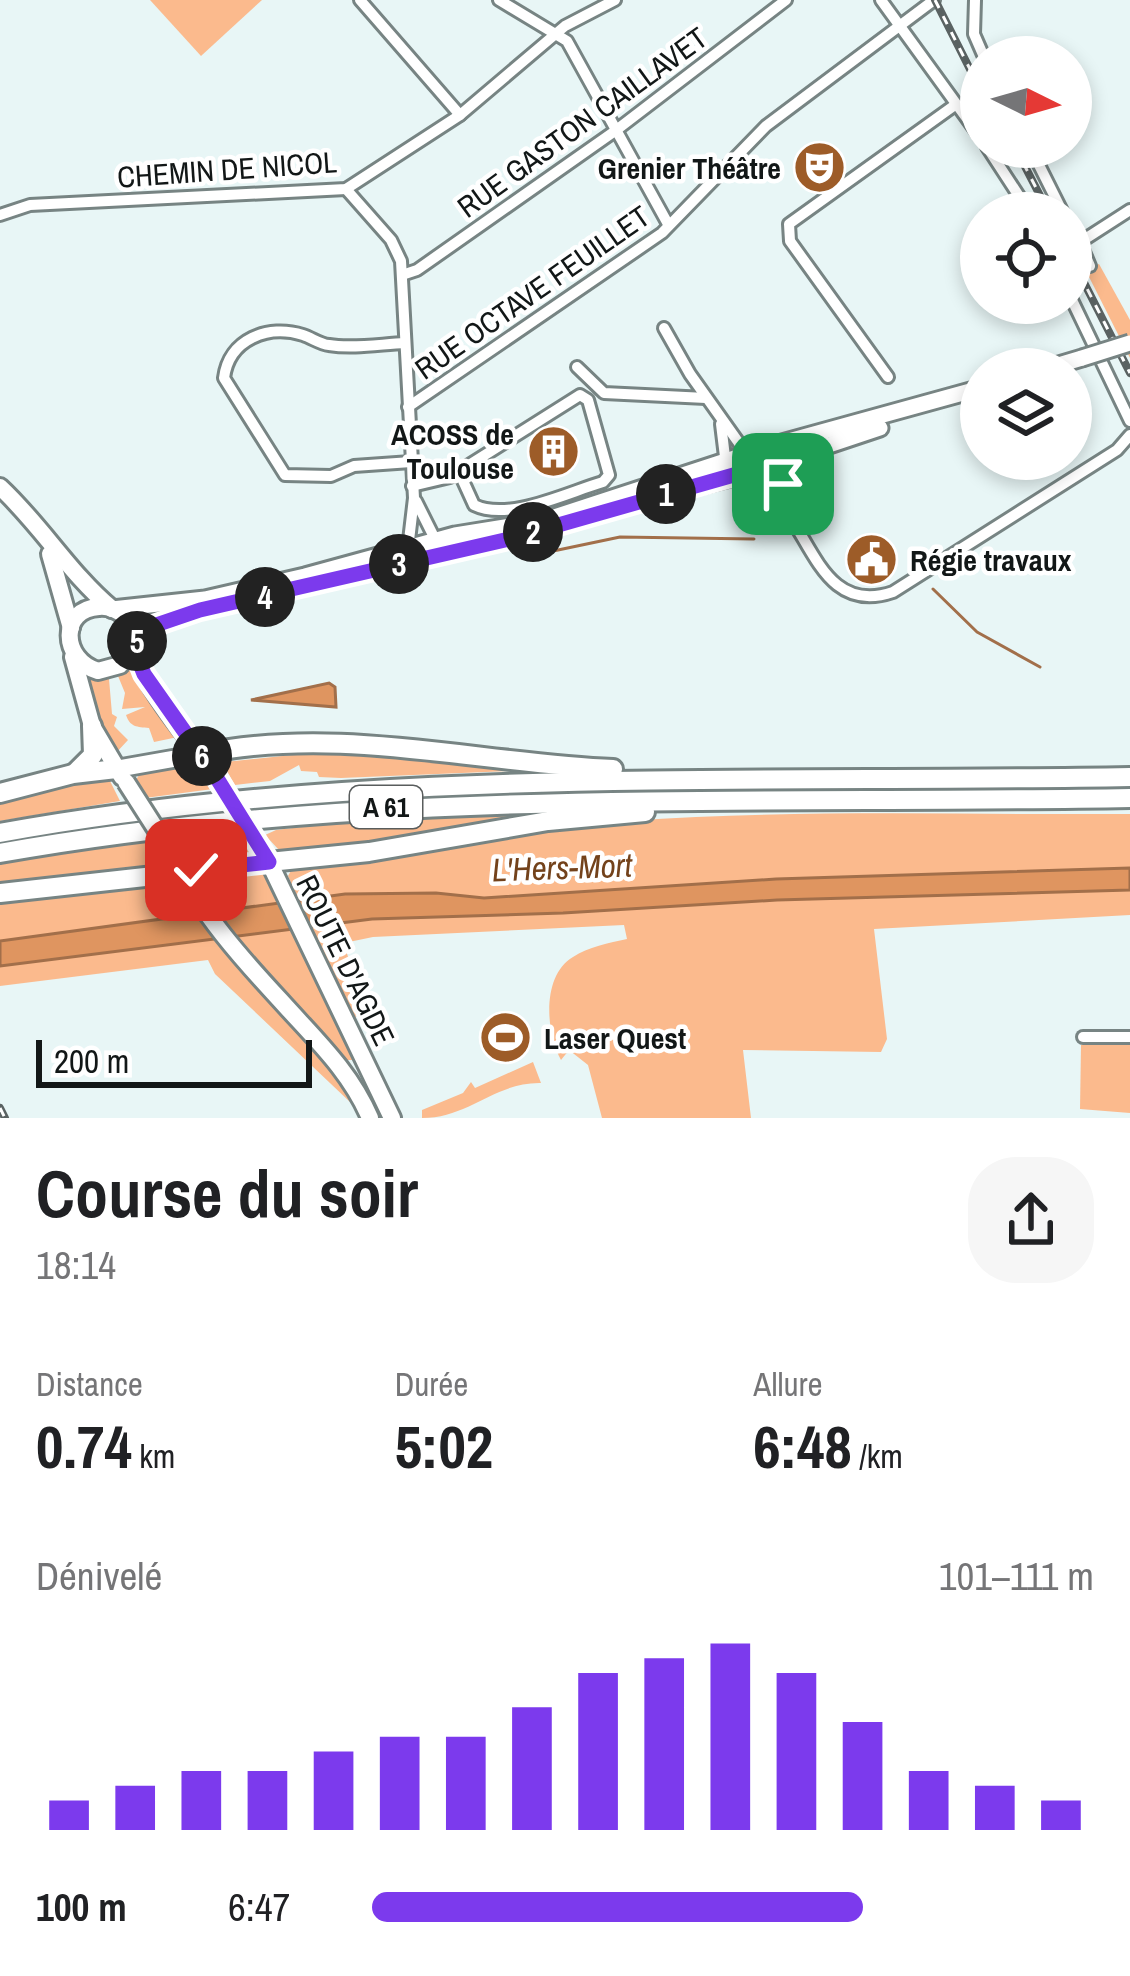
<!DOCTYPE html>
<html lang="fr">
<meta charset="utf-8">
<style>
body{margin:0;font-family:"Archivo Narrow",sans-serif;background:#f6f6f6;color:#202124;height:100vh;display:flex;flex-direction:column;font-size:45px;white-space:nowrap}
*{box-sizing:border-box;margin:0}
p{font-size:39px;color:#757577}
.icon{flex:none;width:66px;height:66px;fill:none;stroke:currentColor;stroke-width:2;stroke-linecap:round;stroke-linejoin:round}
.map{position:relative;height:1118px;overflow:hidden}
.panel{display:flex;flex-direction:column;background:#fff;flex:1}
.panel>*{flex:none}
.needle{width:78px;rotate:95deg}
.controls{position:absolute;left:960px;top:36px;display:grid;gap:24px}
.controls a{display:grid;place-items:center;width:132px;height:132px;border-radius:50%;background:#fff;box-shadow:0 6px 18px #0003;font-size:60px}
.scale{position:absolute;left:36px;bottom:30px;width:276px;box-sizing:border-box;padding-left:12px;border:6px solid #121717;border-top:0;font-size:33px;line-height:42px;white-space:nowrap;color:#121717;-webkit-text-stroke:9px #fff;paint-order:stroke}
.pin{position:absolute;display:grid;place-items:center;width:102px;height:102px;color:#fff;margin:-51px;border-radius:24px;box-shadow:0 6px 18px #0006}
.km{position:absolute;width:60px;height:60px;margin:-30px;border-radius:50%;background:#222;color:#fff;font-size:33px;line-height:60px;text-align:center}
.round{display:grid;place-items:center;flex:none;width:126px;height:126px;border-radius:48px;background:#f6f6f6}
.overview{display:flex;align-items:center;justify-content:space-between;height:204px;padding:0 36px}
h1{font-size:66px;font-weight:700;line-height:90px}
.figures{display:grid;grid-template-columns:repeat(3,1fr);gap:18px;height:204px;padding:12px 36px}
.figures div{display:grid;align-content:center}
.figures b{font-size:60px;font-weight:700}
.figures small{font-size:33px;font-weight:400}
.figures p{font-size:33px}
.chart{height:336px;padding:24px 36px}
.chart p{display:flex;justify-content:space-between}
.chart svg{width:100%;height:216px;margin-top:12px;stroke:#7c3aed;stroke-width:6}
ul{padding:0 36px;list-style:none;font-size:39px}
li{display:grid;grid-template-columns:192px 144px 1fr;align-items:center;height:90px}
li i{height:30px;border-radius:15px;background:#7c3aed}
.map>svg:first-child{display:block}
</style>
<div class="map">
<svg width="1130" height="1118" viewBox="0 0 1130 1118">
<rect width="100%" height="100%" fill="#e8f6f6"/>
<!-- green -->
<g fill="#fbba8d">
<path d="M150,0H262L201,56Z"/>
<path d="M1099,264L1130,320V358L1085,269Z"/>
<path d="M131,665L178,737L154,742L149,728C137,727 130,727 126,715L145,707L122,709L125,693L118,676Z"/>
<path d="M86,676L109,679L112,714L117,717L114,726L128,740L115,754L94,713Z"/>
<path d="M311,753H364L535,770L341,778L319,777L317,772L301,771L299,765L270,781L235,785L224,766L225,762Z"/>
<path d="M192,765L213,789L145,798L135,781L142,771Z"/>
<path d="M108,777L120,801L0,821V796Z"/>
<path d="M531,813L535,815L398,840L279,850L265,835L276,830L369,819Z"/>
<path d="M1130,814V868L776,879L484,898C422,891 361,892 299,900L288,876L293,867C404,850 516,829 628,821C794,809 963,815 1130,814Z"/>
<path d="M239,829L250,848L248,854C211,864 193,872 171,837Z"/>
<path d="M149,840L161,861L159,866L0,886V864Z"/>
<path d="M263,872L282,902L214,911L200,891L201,883L208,878Z"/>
<path d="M175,887L197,913L0,941V899L91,889Z"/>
<path d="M1130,890V915L874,929L887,1039L881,1052L743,1050L751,1118H602L588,1065L569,1050L561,1060C546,1033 541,976 573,957C588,947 609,943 627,939L624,925L373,937L344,943L365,1016L351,1017L312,927L372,919L563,913L777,900Z"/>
<path d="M294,929L355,1058L352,1060H346L234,936Z"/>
<path d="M214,938L328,1063L350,1094V1102L215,974L208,960L0,986V966Z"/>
<path d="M1081,1045H1130V1113L1080,1109Z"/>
<path d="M533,1062L541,1083C495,1082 469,1118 422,1118V1110L463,1093L471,1082L475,1088Z"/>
</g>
<!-- water -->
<g fill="#df9560" stroke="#a26f4a" stroke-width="3">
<path d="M329,683L335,687L336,707L251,700Z"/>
<path d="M1130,868V890L777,900L563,913L372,919L0,966V941L345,894L436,893L484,898L776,879Z"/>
</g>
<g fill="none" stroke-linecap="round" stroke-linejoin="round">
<!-- stream -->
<g stroke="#a26f4a" stroke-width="3">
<path d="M539,554L620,537L754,539"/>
<path d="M933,589L977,632L1040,667"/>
</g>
<defs>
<g id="street">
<path d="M360,0L460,115"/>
<path d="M499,0L567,41L668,224"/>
<path d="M881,0L981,138"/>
<path d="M975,0L974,34L984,57"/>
<path d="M987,147L1030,213"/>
<path d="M1030,147L1063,213"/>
<path d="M346,189L391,240L401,261L414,498L408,549"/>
<path d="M0,215L30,205L346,189L460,115L565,26L615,0"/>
<path d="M1071,228L1079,240L1085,239L1130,210"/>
<path d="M1079,240L1090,266"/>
<path d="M402,275L417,270L615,131L786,0"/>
<path d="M1071,298L1130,421"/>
<path d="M664,328L690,374L746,453"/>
<path d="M405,343C381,344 353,349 329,345C320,344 312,338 303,335C268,324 229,339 224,378L285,475L331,476L354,466L411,462"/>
<path d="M577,367L604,393L706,398"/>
<path d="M888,377L790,241L789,224L955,105"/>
<path d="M408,407L662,233L766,126L934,0"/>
<path d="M721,424L726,465"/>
<path d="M775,461L784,480V506"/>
<path d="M749,472C758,486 772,494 783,507C814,547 828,614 893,592L1117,450L1130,435"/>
<path d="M412,486L450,477L580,395L588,400L609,475L603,482C568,492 509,522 474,505L459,472"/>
<path d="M416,501L437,543"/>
<path d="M1083,1037H1130"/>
</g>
<g id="secondary">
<path d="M1045,369L1082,358"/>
<path d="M645,499L730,478L880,428"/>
<path d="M112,609L205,599L305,576L455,535L542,521L774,445L981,388"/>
<path d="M133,646L153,626L200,610L547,528"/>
</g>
<g id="primary">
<path d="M0,487C41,525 69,573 112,609"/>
<path d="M50,554L71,628"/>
<path d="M133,646L120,665L98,671C61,660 59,609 99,607C108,606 119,610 125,617C137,630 134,654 142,670C161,706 190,739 213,772"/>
<path d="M73,657L92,726L122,777"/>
<path d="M116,769L201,754"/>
<path d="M257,844L269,862L392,1118"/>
<path d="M175,860C200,912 242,959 281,1001C315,1039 350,1071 370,1118"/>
<path d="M181,873L269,862"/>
</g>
<g id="highway">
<path d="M201,754C337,725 477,763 613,769"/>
<path d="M75,773L93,755L92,726"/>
<path d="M0,793L73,774L116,769"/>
<path d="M0,833C373,765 753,784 1130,777"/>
<path d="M0,853C374,786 752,805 1130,798"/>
<path d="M269,862L369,852L548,821L645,812"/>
<path d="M0,893L181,873"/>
</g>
</defs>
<!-- street casing -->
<use href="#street" stroke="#778483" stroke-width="16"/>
<!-- secondary casing -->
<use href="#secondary" stroke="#778483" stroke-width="21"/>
<!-- primary casing -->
<use href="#primary" stroke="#778483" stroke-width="22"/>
<!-- highway casing -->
<use href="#highway" stroke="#778483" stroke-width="24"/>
<!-- street -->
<use href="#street" stroke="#fff" stroke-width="10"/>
<!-- secondary -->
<use href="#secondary" stroke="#fff" stroke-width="15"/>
<!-- primary -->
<use href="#primary" stroke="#fff" stroke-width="16"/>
<!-- highway -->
<use href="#highway" stroke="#fff" stroke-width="18"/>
<defs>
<g id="rail">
<path d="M935,0L981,91"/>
<path d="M1015,147L1049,213"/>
<path d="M1071,257L1130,373"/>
<path d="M0,1108L5,1118"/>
</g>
</defs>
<!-- rail casing -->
<use href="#rail" stroke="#5a6262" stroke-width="8"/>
<!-- rail -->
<use href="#rail" stroke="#fff" stroke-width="3" stroke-dasharray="9" stroke-linecap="butt"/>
<defs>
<path id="secondary-bridge" d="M1082,358L1130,343"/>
<g id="primary-bridge">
<path d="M213,772L257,844"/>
<path d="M126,782L172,854"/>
</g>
</defs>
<!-- secondary-bridge casing -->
<use href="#secondary-bridge" stroke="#778483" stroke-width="21" stroke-linecap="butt"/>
<!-- primary-bridge casing -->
<use href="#primary-bridge" stroke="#778483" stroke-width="22" stroke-linecap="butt"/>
<!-- secondary-bridge -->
<use href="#secondary-bridge" stroke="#fff" stroke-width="15"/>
<!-- primary-bridge -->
<use href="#primary-bridge" stroke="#fff" stroke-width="16"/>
</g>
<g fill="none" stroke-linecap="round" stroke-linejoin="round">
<defs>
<path id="route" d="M196,870L269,862L213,772L144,674L133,646L153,626L200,610L509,539L776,463L783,484"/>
</defs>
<!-- route casing -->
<use href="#route" stroke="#fff" stroke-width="24"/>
<!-- route -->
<use href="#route" stroke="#7c3aed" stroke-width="15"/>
</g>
<!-- icons -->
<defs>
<symbol id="theatre-disc" viewBox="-11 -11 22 22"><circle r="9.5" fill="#9d5c28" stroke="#fff"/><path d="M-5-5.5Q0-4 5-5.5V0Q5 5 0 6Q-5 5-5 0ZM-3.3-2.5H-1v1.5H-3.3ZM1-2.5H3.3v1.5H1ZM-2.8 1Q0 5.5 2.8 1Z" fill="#fff"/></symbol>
<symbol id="building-disc" viewBox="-11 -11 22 22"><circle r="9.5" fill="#9d5c28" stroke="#fff"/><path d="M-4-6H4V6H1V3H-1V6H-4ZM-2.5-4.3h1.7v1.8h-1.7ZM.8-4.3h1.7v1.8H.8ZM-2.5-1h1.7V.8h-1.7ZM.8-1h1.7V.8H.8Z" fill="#fff"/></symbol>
<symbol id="civic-disc" viewBox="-11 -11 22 22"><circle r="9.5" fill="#9d5c28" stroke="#fff"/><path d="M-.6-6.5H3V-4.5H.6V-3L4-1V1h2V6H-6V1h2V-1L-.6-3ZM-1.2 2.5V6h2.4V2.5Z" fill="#fff"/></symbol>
<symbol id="stadium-disc" viewBox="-11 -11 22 22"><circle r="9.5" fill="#9d5c28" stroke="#fff"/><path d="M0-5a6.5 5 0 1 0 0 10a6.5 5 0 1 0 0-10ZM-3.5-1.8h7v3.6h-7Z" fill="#fff"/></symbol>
</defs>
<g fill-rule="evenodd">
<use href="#theatre-disc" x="790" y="138" width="59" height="59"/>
<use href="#building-disc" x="524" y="422" width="59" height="59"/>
<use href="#civic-disc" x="842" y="530" width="59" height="59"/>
<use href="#stadium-disc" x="476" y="1008" width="59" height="59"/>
</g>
<g text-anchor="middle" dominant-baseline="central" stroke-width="9" stroke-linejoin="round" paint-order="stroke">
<!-- shield labels -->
<rect fill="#fff" stroke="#595d5d" stroke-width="3" x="350" y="786" width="72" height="42" rx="9"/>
<g font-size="27" font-weight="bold" fill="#121717">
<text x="386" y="807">A 61</text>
</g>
<!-- street labels -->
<g font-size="30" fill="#121717" stroke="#fff">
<text transform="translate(582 122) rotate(-36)">RUE GASTON CAILLAVET</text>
<text transform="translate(227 169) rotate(-4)">CHEMIN DE NICOL</text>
<text transform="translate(532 292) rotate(-35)">RUE OCTAVE FEUILLET</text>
<text transform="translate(346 960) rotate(64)">ROUTE D'AGDE</text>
</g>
<!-- poi labels -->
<g font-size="30" font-weight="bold" fill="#121717" stroke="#fff" text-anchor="end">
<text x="781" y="168">Grenier Théâtre</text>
<text x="514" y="434">ACOSS de<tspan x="514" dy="34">Toulouse</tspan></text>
<text x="910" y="560" text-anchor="start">Régie travaux</text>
<text x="544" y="1038" text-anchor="start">Laser Quest</text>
</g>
<!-- water labels -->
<g font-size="33" font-style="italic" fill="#73421b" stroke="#fff">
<text transform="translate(562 867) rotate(-2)">L'Hers-Mort</text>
</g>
</g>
</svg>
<div class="controls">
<a><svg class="needle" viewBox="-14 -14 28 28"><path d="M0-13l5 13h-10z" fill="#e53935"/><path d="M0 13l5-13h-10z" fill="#757577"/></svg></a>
<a><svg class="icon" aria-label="locate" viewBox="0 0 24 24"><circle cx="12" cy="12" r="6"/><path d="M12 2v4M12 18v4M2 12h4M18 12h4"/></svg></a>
<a><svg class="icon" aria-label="layers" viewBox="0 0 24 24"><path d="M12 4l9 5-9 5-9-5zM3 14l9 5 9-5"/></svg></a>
</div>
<div class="scale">200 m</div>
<div class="pin" style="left:783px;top:484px;background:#1e9e55"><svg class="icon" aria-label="arrive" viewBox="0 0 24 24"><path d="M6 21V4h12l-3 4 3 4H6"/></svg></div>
<div class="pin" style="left:196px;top:870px;background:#d93025"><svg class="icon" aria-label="check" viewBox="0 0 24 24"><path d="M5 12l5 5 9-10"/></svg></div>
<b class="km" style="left:666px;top:494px">1</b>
<b class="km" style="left:533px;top:532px">2</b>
<b class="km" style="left:399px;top:564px">3</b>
<b class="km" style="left:265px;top:597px">4</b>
<b class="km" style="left:137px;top:641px">5</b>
<b class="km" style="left:202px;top:756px">6</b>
</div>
<section class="panel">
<div class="overview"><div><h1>Course du soir</h1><p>18:14</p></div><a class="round"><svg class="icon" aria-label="share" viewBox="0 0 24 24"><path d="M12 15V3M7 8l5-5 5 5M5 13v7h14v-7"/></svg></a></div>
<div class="figures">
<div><p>Distance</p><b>0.74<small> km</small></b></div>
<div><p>Durée</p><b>5:02</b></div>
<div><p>Allure</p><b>6:48<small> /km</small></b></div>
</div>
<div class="chart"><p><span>Dénivelé</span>101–111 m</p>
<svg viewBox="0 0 160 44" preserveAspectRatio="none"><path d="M5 44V38M15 44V35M25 44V32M35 44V32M45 44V28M55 44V25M65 44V25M75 44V19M85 44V12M95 44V9M105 44V6M115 44V12M125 44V22M135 44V32M145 44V35M155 44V38"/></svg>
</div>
<ul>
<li><b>100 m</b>6:47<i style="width:68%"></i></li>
</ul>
</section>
